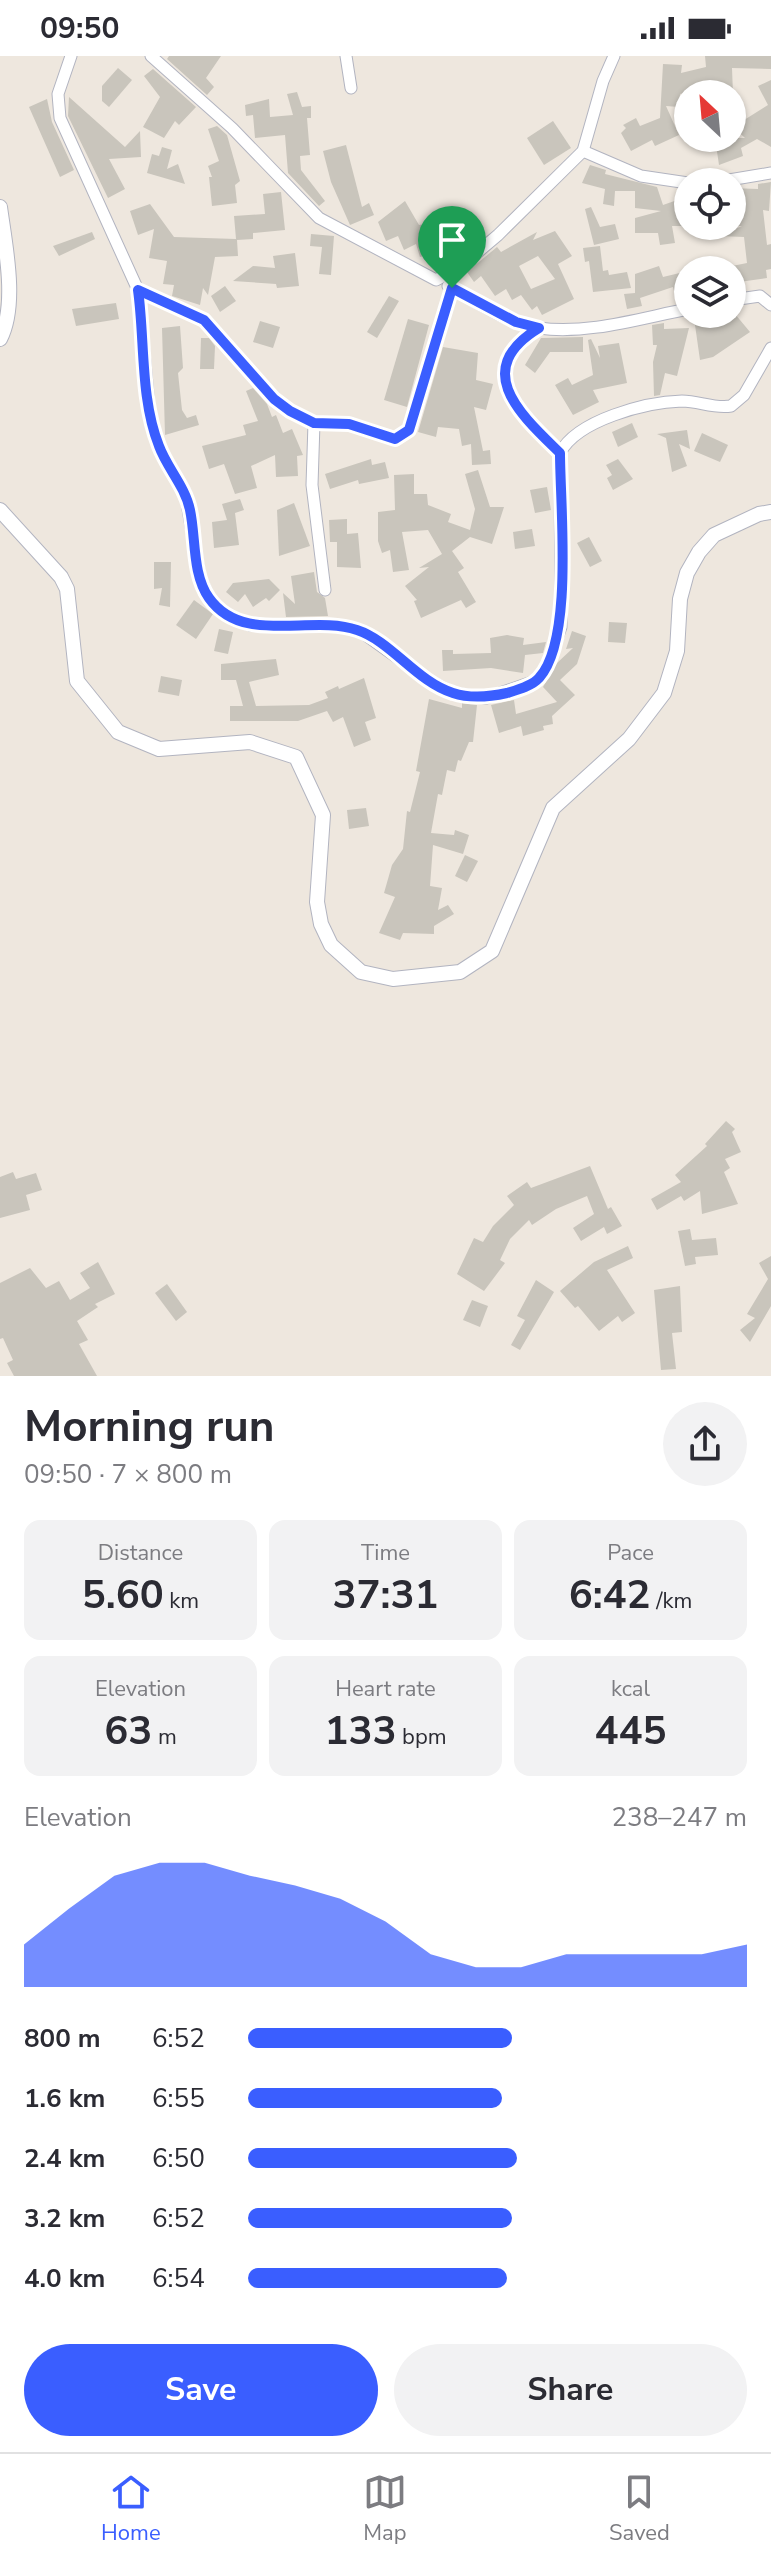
<!DOCTYPE html>
<meta charset="utf-8">
<style>
body{margin:0;font-family:"Nunito Sans",sans-serif;background:#f2f2f3;color:#2b2b33;height:100vh;display:flex;flex-direction:column;font-size:30px;white-space:nowrap}
*{box-sizing:border-box;margin:0}
p{font-size:26px;color:#7c7c81}
.icon{flex:none;width:44px;height:44px;fill:none;stroke:currentColor;stroke-width:2;stroke-linecap:round;stroke-linejoin:round}
.map{position:relative;height:1320px;overflow:hidden}
.sheet{display:flex;flex-direction:column;background:#fff;flex:1}
.sheet>*{flex:none}
.needle{width:52px;rotate:334deg}
.fabs{position:absolute;left:674px;top:24px;display:grid;gap:16px}
.fabs a{display:grid;place-items:center;width:72px;height:72px;border-radius:50%;background:#fff;box-shadow:0 2px 6px #0004;font-size:40px}
.pin{position:absolute;display:grid;place-items:center;width:68px;height:68px;color:#fff;margin:-82px -34px;border-radius:50% 50% 50% 0;rotate:-45deg;box-shadow:0 0 8px #0007}
.pin .icon{rotate:45deg}
.round{display:grid;place-items:center;flex:none;width:84px;height:84px;border-radius:42px;background:#f2f2f3}
.headline{display:flex;align-items:center;justify-content:space-between;height:136px;padding:0 24px}
h1{font-size:44px;font-weight:700;line-height:60px}
.metrics{display:grid;grid-template-columns:repeat(3,1fr);gap:12px;height:136px;padding:8px 24px}
.metrics div{display:grid;align-content:center;border-radius:16px;background:#f2f2f3;text-align:center}
.metrics b{font-size:40px;font-weight:700}
.metrics small{font-size:22px;font-weight:400}
.metrics p{font-size:22px}
.chart{height:224px;padding:16px 24px}
.chart p{display:flex;justify-content:space-between}
.chart svg{width:100%;height:144px;margin-top:8px;fill:#3a5eff;opacity:.7}
.cta{display:flex;gap:16px;margin-top:auto;padding:16px 24px}
.cta a{flex:1;height:92px;border-radius:48px;background:#3a5eff;color:#fff;font-size:32px;font-weight:700;line-height:92px;text-align:center}
.cta a+a{background:#f2f2f3;color:#2b2b33}
ul{padding:0 24px;list-style:none;font-size:26px}
li{display:grid;grid-template-columns:128px 96px 1fr;align-items:center;height:60px}
li i{height:20px;border-radius:10px;background:#3a5eff}
.status{display:flex;justify-content:space-between;align-items:center;height:56px;padding:0 40px;background:#fff;direction:ltr}
.status svg{height:22px;fill:currentColor}
.tab-bar{display:flex;justify-content:space-around;align-items:center;height:112px;border-top:2px solid #e1e1e2;background:#fff;font-size:22px;color:#7c7c81}
.tab-bar a{display:grid;justify-items:center;gap:4px}
.tab-bar .active{color:#3a5eff}
.map>svg:first-child{display:block}
</style>
<div class="status"><b>09:50</b><svg viewBox="0 0 49 12"><path d="M0 12V9h3v3zM5 12V6h3v6zM10 12V3h3v9zM15 12V0h3v12zM26 1h20v11H26zM47 4h2v5h-2z"/></svg></div>
<div class="map">
<svg width="771" height="1320" viewBox="0 0 771 1320">
<rect width="100%" height="100%" fill="#eee7de"/>
<!-- building -->
<g fill="#c9c5bc" fill-rule="evenodd">
<path d="M169,0H221L206,22L214,31L207,39L167,3Z"/>
<path d="M705,0H771V13L732,12L733,38H711V30L680,38L679,51L666,50L679,79L655,90L652,84L631,95L621,77L626,72L623,69L636,62L640,70L660,62L663,8L682,9L681,17L706,11Z"/>
<path d="M118,12L132,24L109,51L102,45V30Z"/>
<path d="M153,13L196,51L179,69L175,65L164,82L143,71L160,41L144,20Z"/>
<path d="M771,24V91L757,83L741,92L743,100L719,109L715,82H745L733,71L768,49L758,30Z"/>
<path d="M297,36L302,51L311,50V62H307L310,99L300,100L301,114L325,145L319,150L288,117L285,79L255,82L253,59L246,60L245,49L269,43L270,61L293,59L287,38Z"/>
<path d="M69,41L125,91L140,75L141,101L109,103L125,133L108,142L68,60Z"/>
<path d="M47,43L52,66L74,114L60,121L29,51Z"/>
<path d="M553,65L571,92L544,109L527,82Z"/>
<path d="M217,70L227,79L240,125L235,129L237,147L212,150L209,121H212L208,110L219,105L208,73Z"/>
<path d="M346,89L362,151L369,147L374,159L350,169L331,126L323,95Z"/>
<path d="M162,91L172,94L167,113L178,108L185,128L147,117L152,98L159,100Z"/>
<path d="M590,109L606,114L605,118L657,131L663,149L683,142V170H672L675,187L660,189L658,177H635V162L661,155L635,152V135H615L614,150L603,148L605,133L582,127Z"/>
<path d="M771,126L769,155L763,154L767,189L771,188V213L766,214L767,222L732,227V210L747,207L744,181L719,180L742,170H732V132L758,133V128Z"/>
<path d="M281,136L285,174L253,177V183L237,184L238,200L215,201L208,239L203,232L200,249L172,240L174,229L163,228L167,205L149,202L154,173L138,179L130,155L150,148L174,181L236,183L234,160L265,158L263,138Z"/>
<path d="M405,145L419,169L441,165L450,195L436,201L434,197L420,201L416,188L404,194L398,180L386,185L378,166Z"/>
<path d="M591,151L600,171L615,168L619,183L594,189L585,153Z"/>
<path d="M555,175L572,200L558,208L574,243L542,259L537,250L532,254L521,239L512,244L506,233L495,240L481,220L474,226L467,216L497,191L501,196L537,176L533,184ZM538,200L555,223L531,233L519,210Z"/>
<path d="M92,176L95,183L59,200L53,190Z"/>
<path d="M311,178L334,180L331,219L319,218L322,191L310,190Z"/>
<path d="M600,190L603,215L608,214L609,219L627,216L631,232L593,236L589,205L585,206L583,192Z"/>
<path d="M295,197L299,230L277,232L276,228L233,225L253,210L275,212L273,200Z"/>
<path d="M659,210L663,221L688,215V240L676,243L673,231L640,242L642,250L627,253L624,238L635,237V218Z"/>
<path d="M225,230L236,245L220,256L211,240Z"/>
<path d="M389,240L399,245L377,282L367,276Z"/>
<path d="M116,247L119,263L76,270L72,253Z"/>
<path d="M697,258H735L750,276L713,301L700,304L695,269L699,266Z"/>
<path d="M408,263L429,269L407,351L384,344Z"/>
<path d="M260,265L280,271L273,292L253,286Z"/>
<path d="M664,267V273L689,272L677,320L665,317L660,339L654,340L653,306L657,289H653L652,269Z"/>
<path d="M180,270L183,312L178,317L182,354L187,362L196,359L199,369L165,379L162,272Z"/>
<path d="M583,281V296H550L535,317L525,309L541,282Z"/>
<path d="M201,282H209L215,290L214,313H200Z"/>
<path d="M591,283L600,302L598,290L619,287L627,327L593,334L599,346L573,359L555,329L568,322L572,329L593,319L588,284Z"/>
<path d="M443,291L478,297L476,324L493,328L486,354L474,351L483,395L490,394L491,408L472,409L471,388L462,390L459,373L438,371L436,381L418,376Z"/>
<path d="M253,332L267,348L272,361L276,359L283,377L292,373L303,399L297,400L298,420L276,421L275,399L251,410L257,432L235,438L224,408L209,413L202,390L246,379L243,369L258,365L246,335Z"/>
<path d="M632,367L638,381L618,391L612,376Z"/>
<path d="M687,374L690,393L679,388L687,410L672,416L666,382L657,378Z"/>
<path d="M702,377L728,389L720,406L694,395Z"/>
<path d="M371,403L372,409L385,406L389,422L359,428L358,424L330,433L325,418Z"/>
<path d="M618,403L633,423L613,434L607,422L612,419L606,409Z"/>
<path d="M478,414L490,451H504L492,488L470,481L452,495L464,512L458,516L476,546L466,552L461,544L421,562L414,545L417,544L405,530L429,511L419,512L442,498L428,474L402,476L409,514L393,516L390,494L382,497L378,485V456L395,454L394,419L414,418V438H427L428,449L451,458L448,466L470,474L475,453L465,418Z"/>
<path d="M547,431L551,454L535,457L530,434Z"/>
<path d="M240,443L244,454L235,457L239,489L214,492L212,466L227,464L222,448Z"/>
<path d="M294,447L310,490L279,500L277,454Z"/>
<path d="M347,463V478L358,477L361,512L337,511V486H330L329,464Z"/>
<path d="M532,473L535,490L515,493L513,476Z"/>
<path d="M589,481L602,505L590,511L577,487Z"/>
<path d="M154,506H171L170,551L159,549L162,532L154,533Z"/>
<path d="M314,516L317,536L325,542L328,560L286,561L283,537L295,548L291,520Z"/>
<path d="M269,523L280,534L269,545L266,542L253,551L245,538L238,546L226,536L233,527Z"/>
<path d="M194,544L213,558L196,583L176,569Z"/>
<path d="M609,566L627,567L625,587L608,586Z"/>
<path d="M219,573L233,576L228,598L214,595Z"/>
<path d="M572,575L586,580L577,608L560,624L575,639L552,660L553,668L543,670L544,674L523,680L521,670L499,677L491,649L514,644L516,658L557,646L543,631L557,607L573,592L566,593Z"/>
<path d="M507,579L524,582L523,589L546,586L543,597L525,599L523,617L491,612L443,615L442,594H453V598L491,597L490,582Z"/>
<path d="M276,603L279,619L249,626L256,650L309,649L328,642L325,636L338,630L339,633L364,622L376,662L365,666L371,684L354,691L343,661L333,666L327,655L298,665H230V650H243L236,624H221V608Z"/>
<path d="M161,620L182,624L179,640L158,636Z"/>
<path d="M429,643L462,652V647L477,649L473,686H469L461,705L458,704L455,716L447,714L442,739L438,738L431,777L454,779L455,774L469,779L463,798L433,789L430,830L442,832L438,854L448,849L454,858L434,870V878L403,877L400,884L379,877L395,841L384,837L392,809L403,793L407,755L410,756L420,716L416,715Z"/>
<path d="M366,752L369,770L349,773L347,754Z"/>
<path d="M465,799L478,805L467,826L455,820Z"/>
<path d="M726,1065L735,1073L732,1076L741,1096L725,1103L730,1112L724,1116L738,1148L702,1158L700,1135L684,1145L681,1140L657,1154L651,1143L681,1126L675,1119L707,1090L705,1088Z"/>
<path d="M590,1110L608,1153L611,1151L622,1170L607,1178L604,1171L581,1185L573,1172L594,1158L587,1140L556,1153L532,1169L529,1164L510,1183L500,1204L505,1207L484,1235L457,1218L474,1182L483,1186L493,1170L514,1149L507,1140L527,1126L531,1132Z"/>
<path d="M13,1116L16,1123L36,1117L42,1134L26,1139L30,1154L0,1162V1121Z"/>
<path d="M690,1173L692,1184L716,1182L718,1199L695,1201L696,1208L685,1210L678,1175Z"/>
<path d="M628,1190L633,1202L607,1214L635,1257L622,1266L618,1260L599,1275L578,1250L575,1252L560,1235L594,1206Z"/>
<path d="M771,1200V1250L750,1286L740,1274L755,1262L747,1258L768,1223L759,1207Z"/>
<path d="M98,1206L115,1238L95,1248L98,1251L77,1265L88,1284L79,1288L97,1320H14L7,1307L13,1304L3,1282L0,1283V1227L30,1212L46,1232L59,1225L70,1244L90,1232L80,1217Z"/>
<path d="M536,1224L554,1236L520,1294L511,1289L525,1264L517,1260Z"/>
<path d="M167,1228L187,1256L176,1265L155,1237Z"/>
<path d="M680,1230L682,1276L672,1277L676,1313L661,1314L654,1234Z"/>
<path d="M472,1244L488,1250L480,1271L463,1264Z"/>
</g>
<g fill="none" stroke-linecap="round" stroke-linejoin="round">
<defs>
<g id="minor">
<path d="M71,0L58,38L60,62L138,234L150,359L159,391L185,436L200,521L209,542L224,558L250,569L339,570L360,575L430,625L453,637L486,642L538,624L547,610L561,571L560,397C577,364 646,346 682,345C699,345 714,353 731,350L744,339L771,292"/>
<path d="M151,0L232,72L319,162L436,224L459,212L498,179L583,95L603,25L614,0"/>
<path d="M346,0L351,32"/>
<path d="M583,95L641,120L688,127"/>
<path d="M717,126L771,117"/>
<path d="M448,230C476,244 507,268 539,272C587,279 641,262 688,253"/>
<path d="M138,234L204,264L274,343L290,355L314,367L349,368L395,383L409,374L452,232"/>
<path d="M732,244L760,240L771,249"/>
<path d="M539,272C470,314 521,359 560,397"/>
<path d="M314,367L312,429L325,534"/>
</g>
<g id="tertiary">
<path d="M0,151C5,189 18,248 0,283"/>
<path d="M0,454L61,521L67,533L77,625L118,676L159,693L250,686L296,701L323,759L317,846L321,868L331,889L361,916L393,923L460,916L492,895L553,752L629,683L664,637L677,595L680,543L687,517L699,496L714,479L759,458L771,456"/>
</g>
</defs>
<!-- minor casing -->
<use href="#minor" stroke="#b2b4c0" stroke-width="13"/>
<!-- tertiary casing -->
<use href="#tertiary" stroke="#b2b4c0" stroke-width="16"/>
<!-- minor -->
<use href="#minor" stroke="#fff" stroke-width="11"/>
<!-- tertiary -->
<use href="#tertiary" stroke="#fff" stroke-width="14"/>
</g>
<g fill="none" stroke-linecap="round" stroke-linejoin="round">
<defs>
<path id="route" d="M452,232L516,266L539,272C470,314 521,359 560,397C560,450 574,584 539,622C532,630 517,634 507,637C489,641 471,643 453,637C417,626 391,585 357,574C311,558 243,590 209,542C192,518 196,482 190,454C185,430 167,412 159,390C140,342 145,284 138,234L204,264L274,343L290,355L314,367L349,368L395,383L409,374Z"/>
</defs>
<!-- route casing -->
<use href="#route" stroke="#fff" stroke-width="16"/>
<!-- route -->
<use href="#route" stroke="#3a5eff" stroke-width="10"/>
</g>
</svg>
<div class="fabs">
<a><svg class="needle" viewBox="-14 -14 28 28"><path d="M0-13l5 13h-10z" fill="#e53935"/><path d="M0 13l5-13h-10z" fill="#7c7c81"/></svg></a>
<a><svg class="icon" aria-label="locate" viewBox="0 0 24 24"><circle cx="12" cy="12" r="6"/><path d="M12 2v4M12 18v4M2 12h4M18 12h4"/></svg></a>
<a><svg class="icon" aria-label="layers" viewBox="0 0 24 24"><path d="M12 4l9 5-9 5-9-5zM3 14l9 5 9-5"/></svg></a>
</div>
<div class="pin" style="left:452px;top:232px;background:#1e9e55"><svg class="icon" aria-label="arrive" viewBox="0 0 24 24"><path d="M6 21V4h12l-3 4 3 4H6"/></svg></div>
</div>
<section class="sheet">
<div class="headline"><div><h1>Morning run</h1><p>09:50 · 7 × 800 m</p></div><a class="round"><svg class="icon" aria-label="share" viewBox="0 0 24 24"><path d="M12 15V3M7 8l5-5 5 5M5 13v7h14v-7"/></svg></a></div>
<div class="metrics">
<div><p>Distance</p><b>5.60<small> km</small></b></div>
<div><p>Time</p><b>37:31</b></div>
<div><p>Pace</p><b>6:42<small> /km</small></b></div>
</div>
<div class="metrics">
<div><p>Elevation</p><b>63<small> m</small></b></div>
<div><p>Heart rate</p><b>133<small> bpm</small></b></div>
<div><p>kcal</p><b>445</b></div>
</div>
<div class="chart"><p><span>Elevation</span>238–247 m</p>
<svg viewBox="0 0 160 44" preserveAspectRatio="none"><path d="M0 44V31L10 20L20 10L30 6L40 6L50 10L60 13L70 17L80 24L90 34L100 38L110 38L120 34L130 34L140 34L150 34L160 31V44z"/></svg>
</div>
<ul>
<li><b>800 m</b>6:52<i style="width:53%"></i></li>
<li><b>1.6 km</b>6:55<i style="width:51%"></i></li>
<li><b>2.4 km</b>6:50<i style="width:54%"></i></li>
<li><b>3.2 km</b>6:52<i style="width:53%"></i></li>
<li><b>4.0 km</b>6:54<i style="width:52%"></i></li>
</ul>
<div class="cta"><a>Save</a><a>Share</a></div>
</section>
<nav class="tab-bar">
<a class="active"><svg class="icon" aria-label="home" viewBox="0 0 24 24"><path d="M3 11l9-7 9 7M6 9v11h12V9"/></svg>Home</a>
<a><svg class="icon" aria-label="map" viewBox="0 0 24 24"><path d="M3 6l6-2 6 2 6-2v14l-6 2-6-2-6 2zM9 4v14M15 6v14"/></svg>Map</a>
<a><svg class="icon" aria-label="saved" viewBox="0 0 24 24"><path d="M7 4h10v16l-5-4-5 4z"/></svg>Saved</a>
</nav>
